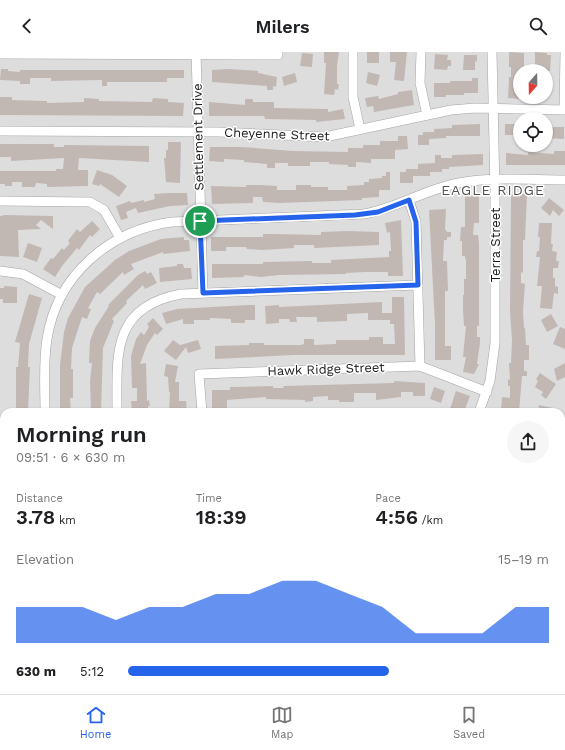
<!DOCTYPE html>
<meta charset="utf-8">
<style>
body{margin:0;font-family:"Work Sans",sans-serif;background:#f6f6f6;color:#202124;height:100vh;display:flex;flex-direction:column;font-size:15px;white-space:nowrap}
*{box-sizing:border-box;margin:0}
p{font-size:13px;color:#757577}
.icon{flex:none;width:22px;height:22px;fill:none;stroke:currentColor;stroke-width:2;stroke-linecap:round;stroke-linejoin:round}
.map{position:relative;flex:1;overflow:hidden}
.sheet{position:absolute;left:0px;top:356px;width:565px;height:286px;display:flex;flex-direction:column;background:#fff;border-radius:12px 12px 0 0;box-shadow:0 1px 3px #0004}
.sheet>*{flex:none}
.needle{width:26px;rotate:200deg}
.controls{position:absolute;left:513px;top:12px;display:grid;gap:8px}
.controls a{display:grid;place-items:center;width:40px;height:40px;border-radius:50%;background:#fff;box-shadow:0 1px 3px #0004;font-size:20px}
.pin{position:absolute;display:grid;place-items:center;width:34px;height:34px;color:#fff;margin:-17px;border:2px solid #fff;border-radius:50%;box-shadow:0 1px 4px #0007}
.round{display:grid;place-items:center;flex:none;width:42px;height:42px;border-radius:21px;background:#f6f6f6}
.overview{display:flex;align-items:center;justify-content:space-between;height:68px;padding:0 16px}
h1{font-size:22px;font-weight:600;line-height:30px}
.metrics{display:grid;grid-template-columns:repeat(3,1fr);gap:6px;height:68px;padding:4px 16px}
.metrics div{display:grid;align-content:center}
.metrics b{font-size:20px;font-weight:600}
.metrics small{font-size:11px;font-weight:400}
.metrics p{font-size:11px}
.chart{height:112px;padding:8px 16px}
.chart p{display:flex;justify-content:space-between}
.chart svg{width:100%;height:72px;margin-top:4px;fill:#2563eb;opacity:.7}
ul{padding:0 16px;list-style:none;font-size:13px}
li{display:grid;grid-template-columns:64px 48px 1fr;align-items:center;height:30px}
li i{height:10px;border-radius:5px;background:#2563eb}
header{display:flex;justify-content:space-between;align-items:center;height:52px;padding:0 16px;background:#fff;font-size:18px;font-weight:600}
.dock{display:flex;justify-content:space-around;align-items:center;height:56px;border-top:1px solid #e0e0e0;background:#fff;font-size:11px;color:#757577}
.dock a{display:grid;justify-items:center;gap:2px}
.dock .selected{color:#2563eb}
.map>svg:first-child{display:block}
</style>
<header><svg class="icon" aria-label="back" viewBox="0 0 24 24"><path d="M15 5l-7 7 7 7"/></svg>Milers<svg class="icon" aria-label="search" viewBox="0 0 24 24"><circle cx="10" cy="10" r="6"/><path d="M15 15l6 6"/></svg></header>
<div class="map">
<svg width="565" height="642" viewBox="0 0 565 642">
<rect width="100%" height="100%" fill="#f0ece7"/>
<!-- residential -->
<g fill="#dedddd" fill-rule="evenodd">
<path d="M0,0H565V515H561V360H4V496L0,494ZM520,19H546V45H520ZM520,67H546V93H520Z"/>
<path d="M4,540V638H561V614L565,615V642H0V544Z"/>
</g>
<!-- park -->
<path fill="#c8f7c8" d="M0,494L4,496V540L0,544Z"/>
<!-- building -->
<g fill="#c1b8b4">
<path d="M324,0H339L337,14V32H339L338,38L335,37L334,43L324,42L326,11H324Z"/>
<rect x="367" y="0" width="12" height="11"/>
<path d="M390,0H407L404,29L394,28L396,10H390Z"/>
<path d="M509,0L524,1V16H521L520,19V47L508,46L509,25H511V15H509Z"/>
<path d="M535,0L547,1V3H551L550,19H536V15H535Z"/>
<path d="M302,1L313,2L312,15L300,14Z"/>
<path d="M435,2L448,3L447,8H451V14H448L447,18L434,17Z"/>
<path d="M464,3H477V10L475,9V18H463Z"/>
<path d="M1,17H8V19L20,20V18H184V26H167V30H107V34H102V28L51,29V26H30V32H20V29L0,28Z"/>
<path d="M229,17L258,19V21L277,25L276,35L273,34V38H267V34L212,30V18Z"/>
<path d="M368,20L380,23L377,34L366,31Z"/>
<path d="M295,21L297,30L284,34L282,25Z"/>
<path d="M472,26H478V41H464V43H446V45H434V31H450V29H472Z"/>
<path d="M412,38L414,53L374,60L373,54L367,55L365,46L378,44L379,47L398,42V40Z"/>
<path d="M0,45H12V48L47,49V51L84,50V46L99,47V49L152,50L153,46L168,47V50L184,51L183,64L0,63Z"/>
<path d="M245,47H253V50H274V56L328,57V60L343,57L345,67L316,70V68L265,67L264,64H209V50L245,53Z"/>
<path d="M480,72V84H446V86L429,87V93H418V83H423V80H434V77L452,76V73Z"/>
<rect x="505" y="72" width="11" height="11"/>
<path d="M546,75H564V87L546,86Z"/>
<path d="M398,84H407L408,97L395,98V107H371V111L356,110V115H348V113L329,112V110H310V114H288V111H275V116H267V112L244,110V108L224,107V110L209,109L210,95H242L293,99L348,100V96H363V93H380V89H398Z"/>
<path d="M168,90H181L180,131L166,130L164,106H166V98H168Z"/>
<path d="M0,92H54V95H64V93L149,94V110L79,106L78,118H88V134L47,135V132L36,131L35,135H22V130H12V134H5V132H0V119H56V117H63L64,106L11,109V105H0Z"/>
<path d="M554,99H565V113H506V101L528,103V100L554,102Z"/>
<path d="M483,102V113L449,115V117H442V120H430V124H413V131H400V120H406V117H418V112L435,111V103H441V106H452V103Z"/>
<path d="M97,118L112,123L127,134L119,145L100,132L99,134L92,132Z"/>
<path d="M386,120H390V138H379V145L362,146V148L280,151L263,150L262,145H253V151L212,152L211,134L246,135V133H260L277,134V138H296V133H311V135H328V138H347V134L364,133V130H369V127L382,126V124H386Z"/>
<path d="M169,141H187L188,153L170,154L138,161L136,156L126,160L128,166L121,168L116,154L130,149L131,151L144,148V150L155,147L154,142Z"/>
<path d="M465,142L479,143V171H474L473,183H478L479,192V274H477V285H480V291L477,312H479L474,322L463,320L466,305H463L466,274H464L463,258V243H464V227H466V207H465V204H462V189H460L461,175H465Z"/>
<path d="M511,142H527L525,188H523V221L521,220V231L525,232L523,259L524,276H525L526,293H529V308H524V319H527V324H522L519,360L501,358L502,345L510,346V334H508V327L510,328L509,311H511L512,288L510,260Z"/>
<path d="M549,146L564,158L559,164L553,158L550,164L541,156Z"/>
<path d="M446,157L445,177L447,180H451V185H447V188H444L443,209H447L448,239H445V294H451V308H435V273L429,158Z"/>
<path d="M5,163L53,164V177L41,168L36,173L41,177L18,178L19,205L0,204V164Z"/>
<path d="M401,168L403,224H388V220H366L346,221V222L279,223L261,225L244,223V225L212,226V212H263V210L312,209V211H331V208L389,205V199H391L390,180L387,181L385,171Z"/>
<path d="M92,169L100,177L92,185L90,183L79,198L77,196L62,214L55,225L43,217L51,206L53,207L62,196L64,198L70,191L68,189L77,177L80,180Z"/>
<path d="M539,171H552L551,192H553L552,199L557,200L556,209H559L558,216H553V226H555V234L558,235V242L554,241L552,257L540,256L542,234H537L540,205H536L537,199H539L540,185H538Z"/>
<path d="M348,179L379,180V193L314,196V193H294V196L263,198L247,197L246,195H226V199H211V185H263V182H276L321,183V180Z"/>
<path d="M184,185V188H189L190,199L163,202V200L131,212L134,217L124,223L123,220L100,242L97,240L88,256L91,257L87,267L82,265L72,296L71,317H73V346H70L71,360H60V313L64,280L68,266L85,235L115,208L129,199L161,187Z"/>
<path d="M28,191L42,196L37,210L23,205Z"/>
<path d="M177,212H183L184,216H191L192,227L160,230L159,216L177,214Z"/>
<path d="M145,219L147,222L151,220L157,231L145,237L143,233L126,249L127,251L112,267L114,269L103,296L101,360H91L90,329L92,311H89L90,289L95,276L109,254L108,253L138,223Z"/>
<path d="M4,234L17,235V251H3V247H0V236H4Z"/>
<path d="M29,242L42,246L29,292L28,315H30L28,360H16V315H18L20,291L15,290Z"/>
<path d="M392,245H404L405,303H293L215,307V294L249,293V291H264V293H301L304,292V287H314V293L336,292V288H369V285H383V292H395L394,272H390V268H368V261L347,262V269L317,270V265H296L297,270H290L289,267H279V271L266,272L265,254L279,253V255L382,250V261H392Z"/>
<path d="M248,253H255V268H245V271H231V267L210,266V268H194V272H183V267L166,272L162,261L177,257Z"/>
<path d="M551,262L558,274L547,280L541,268Z"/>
<path d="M153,266L163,277L157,283L155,281L147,293L140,312L146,311L147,349L149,348L150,354H148V360H132L131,349H137V336H132L131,304L136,287L141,280L144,283L149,275L147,272Z"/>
<path d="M560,275L565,277V297L553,292Z"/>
<path d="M173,288L180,293L198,288L201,297L188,301L186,295L176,308L164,299Z"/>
<path d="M565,311V325L557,329L554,317Z"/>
<path d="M166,312L178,314L175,330H179V349H186L187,360H169L170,340H169L168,325L164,324Z"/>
<path d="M540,321L556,332L546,347L541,343L543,340L535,335L538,329L536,327Z"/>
<path d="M394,329L425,331V344H413V340H401V345L376,348V341H354V350H339V348H328V344L313,345V349L305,350V348L266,347V345L227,348V356L212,357V338H230V335L273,334V336H284L283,334L394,331Z"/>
<path d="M434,335L445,339L441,351L430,347Z"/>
<path d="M456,339L470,344L464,360H449Z"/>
<path d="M539,353L553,356L552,360H538Z"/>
</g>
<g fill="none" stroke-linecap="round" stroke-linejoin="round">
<defs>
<g id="minor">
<path d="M196,0L203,241"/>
<path d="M353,0V45L360,77"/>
<path d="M421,0L420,31L427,63"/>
<path d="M0,2L278,3V0"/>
<path d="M0,79L219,80L325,85L451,58L475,56L564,58L565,0"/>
<path d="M409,148L416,170L420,314"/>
<path d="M0,149L90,150L104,158L120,186"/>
<path d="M0,219L23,222L62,243"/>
<path d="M45,360C45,336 43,311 47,287C57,223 110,178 172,170L364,162C396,156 423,139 454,132C489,124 529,128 565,128"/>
<path d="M117,360C117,303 111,255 181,242L418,233"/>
<path d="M202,360L199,322L420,314L487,340"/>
<path d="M479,360L490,329L495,291V140L492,0"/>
<path d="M562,392L565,378"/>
<path d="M0,408H4"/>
<path d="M0,563L4,558"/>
<path d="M561,625H565"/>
<path d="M0,627L4,632"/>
<path d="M8,638L11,642"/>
<path d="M183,638L184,642"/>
<path d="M267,638L268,642"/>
<path d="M24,642L29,638"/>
<path d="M355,642L359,638"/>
<path d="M462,642L463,638"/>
<path d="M520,642L522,638"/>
</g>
</defs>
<!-- minor casing -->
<use href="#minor" stroke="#a4a4a4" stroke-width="10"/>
<!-- path -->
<g stroke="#f37876" stroke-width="1" stroke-dasharray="2 2" stroke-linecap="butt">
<path d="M0,503L4,504"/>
<path d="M0,517L4,512"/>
<path d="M0,541L4,536"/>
</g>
<!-- minor -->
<use href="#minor" stroke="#fff" stroke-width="9"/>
</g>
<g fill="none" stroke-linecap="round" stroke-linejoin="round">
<defs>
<path id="route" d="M409,148L416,170L418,233L203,241L200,169L355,163L378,160Z"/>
</defs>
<!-- route casing -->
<use href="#route" stroke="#fff" stroke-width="8"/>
<!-- route -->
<use href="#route" stroke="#2563eb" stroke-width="5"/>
</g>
<g text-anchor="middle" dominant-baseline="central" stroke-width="3" stroke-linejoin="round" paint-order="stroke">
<!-- street labels -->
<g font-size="13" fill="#202020" stroke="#fff">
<text transform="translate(277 82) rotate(2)">Cheyenne Street</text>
<text transform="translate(198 85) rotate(-91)">Settlement Drive</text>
<text transform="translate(495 193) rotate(-90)">Terra Street</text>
<text transform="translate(326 317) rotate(-2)">Hawk Ridge Street</text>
</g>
<!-- neighbourhood labels -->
<g font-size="14" letter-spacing="1" fill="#535353" stroke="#fff">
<text x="493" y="138">EAGLE RIDGE</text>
</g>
</g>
</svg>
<div class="controls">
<a><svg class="needle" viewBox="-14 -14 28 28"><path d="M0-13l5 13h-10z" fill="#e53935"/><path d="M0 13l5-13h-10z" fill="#757577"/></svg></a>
<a><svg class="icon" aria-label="locate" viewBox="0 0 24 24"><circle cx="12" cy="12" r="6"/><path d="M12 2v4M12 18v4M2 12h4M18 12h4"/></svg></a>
</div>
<div class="pin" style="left:200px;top:169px;background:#1e9e55"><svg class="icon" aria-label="arrive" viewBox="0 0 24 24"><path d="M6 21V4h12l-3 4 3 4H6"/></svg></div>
<section class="sheet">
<div class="overview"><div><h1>Morning run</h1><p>09:51 · 6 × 630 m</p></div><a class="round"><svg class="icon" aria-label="share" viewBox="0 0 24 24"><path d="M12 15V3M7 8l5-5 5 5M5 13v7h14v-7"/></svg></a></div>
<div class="metrics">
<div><p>Distance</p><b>3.78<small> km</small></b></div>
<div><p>Time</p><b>18:39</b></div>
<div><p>Pace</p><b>4:56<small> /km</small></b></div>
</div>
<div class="chart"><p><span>Elevation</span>15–19 m</p>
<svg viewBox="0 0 160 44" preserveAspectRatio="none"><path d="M0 44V22L10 22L20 22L30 30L40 22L50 22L60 14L70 14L80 6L90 6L100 14L110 22L120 38L130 38L140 38L150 22L160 22V44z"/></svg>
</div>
<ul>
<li><b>630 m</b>5:12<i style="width:62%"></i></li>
</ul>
</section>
</div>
<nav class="dock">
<a class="selected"><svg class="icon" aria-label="home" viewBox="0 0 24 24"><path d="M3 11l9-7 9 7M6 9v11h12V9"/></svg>Home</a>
<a><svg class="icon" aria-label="map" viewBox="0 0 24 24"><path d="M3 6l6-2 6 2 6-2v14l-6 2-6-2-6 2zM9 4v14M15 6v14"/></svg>Map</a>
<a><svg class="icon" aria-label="saved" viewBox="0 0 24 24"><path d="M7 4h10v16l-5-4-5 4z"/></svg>Saved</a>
</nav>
